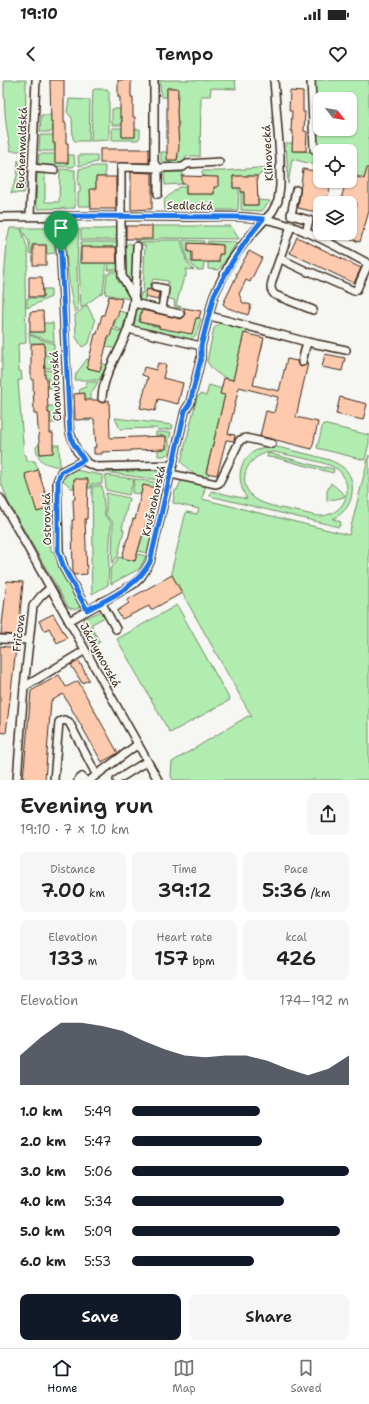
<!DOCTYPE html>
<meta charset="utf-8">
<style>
body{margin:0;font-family:"Shantell Sans",sans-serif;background:#f6f6f6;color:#222;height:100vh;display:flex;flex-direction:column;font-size:15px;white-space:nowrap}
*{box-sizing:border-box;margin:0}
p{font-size:13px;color:#767676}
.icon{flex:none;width:22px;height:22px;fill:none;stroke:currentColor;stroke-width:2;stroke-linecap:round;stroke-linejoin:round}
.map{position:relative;height:700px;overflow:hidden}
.sheet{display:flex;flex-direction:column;background:#fff;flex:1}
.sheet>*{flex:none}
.needle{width:26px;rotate:121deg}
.buttons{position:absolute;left:313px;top:12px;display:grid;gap:8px}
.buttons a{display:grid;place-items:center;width:44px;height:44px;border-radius:8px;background:#fff;box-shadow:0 1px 3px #0004;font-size:20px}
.pin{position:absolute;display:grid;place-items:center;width:34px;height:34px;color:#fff;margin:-41px -17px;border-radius:50% 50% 50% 0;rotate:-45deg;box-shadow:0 0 4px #0007}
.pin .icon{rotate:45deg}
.round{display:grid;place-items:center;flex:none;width:42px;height:42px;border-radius:8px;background:#f6f6f6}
.headline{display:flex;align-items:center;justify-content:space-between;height:68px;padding:0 20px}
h1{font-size:22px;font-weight:600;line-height:30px}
.stats{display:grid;grid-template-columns:repeat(3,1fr);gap:6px;height:68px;padding:4px 20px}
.stats div{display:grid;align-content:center;border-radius:8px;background:#f6f6f6;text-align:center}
.stats b{font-size:20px;font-weight:600}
.stats small{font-size:11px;font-weight:400}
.stats p{font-size:11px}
.chart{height:112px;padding:8px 20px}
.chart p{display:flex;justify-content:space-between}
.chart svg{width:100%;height:72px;margin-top:4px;fill:#111827;opacity:.7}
.primary-button{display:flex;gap:8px;margin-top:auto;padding:8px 20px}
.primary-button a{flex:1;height:46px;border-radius:8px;background:#111827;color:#fff;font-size:16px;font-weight:600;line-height:46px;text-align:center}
.primary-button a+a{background:#f6f6f6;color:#222}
ul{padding:0 20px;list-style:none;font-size:13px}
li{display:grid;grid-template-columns:64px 48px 1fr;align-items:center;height:30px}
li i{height:10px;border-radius:5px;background:#111827}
.status{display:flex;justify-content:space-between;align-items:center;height:28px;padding:0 20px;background:#fff;direction:ltr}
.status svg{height:11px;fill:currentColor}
header{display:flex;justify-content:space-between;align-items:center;height:52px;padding:0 20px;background:#fff;font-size:18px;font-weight:600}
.tab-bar{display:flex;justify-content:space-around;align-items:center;height:56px;border-top:1px solid #e0e0e0;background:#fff;font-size:11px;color:#767676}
.tab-bar a{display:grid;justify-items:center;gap:2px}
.tab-bar .current{color:#111827}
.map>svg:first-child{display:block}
</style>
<div class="status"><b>19:10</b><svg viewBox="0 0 49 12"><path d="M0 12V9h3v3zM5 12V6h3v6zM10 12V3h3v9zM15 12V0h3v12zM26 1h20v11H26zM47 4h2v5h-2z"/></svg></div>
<header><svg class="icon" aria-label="back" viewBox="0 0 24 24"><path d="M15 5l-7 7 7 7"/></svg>Tempo<svg class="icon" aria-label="heart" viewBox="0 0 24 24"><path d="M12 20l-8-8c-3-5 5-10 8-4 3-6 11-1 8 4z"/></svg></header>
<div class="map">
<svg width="369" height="700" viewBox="0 0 369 700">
<rect width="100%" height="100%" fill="#f6f6f2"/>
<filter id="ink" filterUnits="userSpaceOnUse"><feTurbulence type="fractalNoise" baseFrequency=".025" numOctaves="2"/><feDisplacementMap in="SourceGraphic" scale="8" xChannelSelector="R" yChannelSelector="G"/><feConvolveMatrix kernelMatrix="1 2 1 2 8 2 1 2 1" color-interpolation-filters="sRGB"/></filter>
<g filter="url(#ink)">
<!-- green -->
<g fill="#b1ecb1" stroke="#768b68" fill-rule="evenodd">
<path d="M4,0H26L25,71H11C5,47 4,24 4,0Z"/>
<path d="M160,0H235L236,9L211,8L210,16H201L200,77L198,76H186L185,82L182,86L166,85L161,81V72H167L168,80H177L178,77L177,63L179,62L177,45H179V42H177V17H179V14L177,13V8H167V17H161Z"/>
<path d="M313,0H369V95L365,97L350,95V71H320V86L292,79L288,104L286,63H293V71L316,72ZM320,19H350V49H320Z"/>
<path d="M95,9H107L109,12V60L91,61L93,10Z"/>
<path d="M69,19L90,20L89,61H75L73,59L72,38L67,32Z"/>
<path d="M112,29H120L122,45H112Z"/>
<path d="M41,35H51L53,52H40Z"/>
<path d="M112,48H122V57H135V49H140V57L138,60H112Z"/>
<path d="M40,55H53L55,71H39Z"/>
<path d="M39,74H55V83H68V75H74L75,85L73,87L43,86L38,83Z"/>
<path d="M80,75H97V82L79,86L78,76Z"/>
<path d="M18,80L25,96L24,113H11L17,96Z"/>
<path d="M96,86H105V97H96V109H91L90,126H78V113L80,112V105H78L79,89Z"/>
<path d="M269,87V90L257,96H233V108H239L238,130H165L164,120L179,107H186V114H214V107L206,96H203L202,91H223Z"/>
<path d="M60,89L75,90V128L38,129L36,124L37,93L45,91V122H59Z"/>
<path d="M167,92H183L182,104L165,105L164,94Z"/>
<path d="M241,112H244V125H258V120L270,121L262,131L241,130Z"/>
<path d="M117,146L116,160H81V149H105Z"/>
<path d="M152,146H231L239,159L162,158L152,161L134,160Z"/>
<path d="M10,148H20C27,163 32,180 25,196L26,263L18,264L19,291H21L22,300H18L24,375H26L27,381H35L38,390L37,432L50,428L48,420L56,417L55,434L49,436L51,471L56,472L59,487L80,524V527C76,530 72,529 68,527L8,422L0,399L3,214L7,161Z"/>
<path d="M21,148H49L53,150L55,173L47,174L46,165H32V174H30L29,162Z"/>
<path d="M73,149H79L77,184L78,230L75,232C71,223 63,165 67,156C68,153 71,151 73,149Z"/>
<path d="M162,160H181L186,181L194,190L186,189V197H184L176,225L184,228L175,227L174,220L167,218L168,201L153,199L149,210H147L144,223L139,219L141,213H143L145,165L136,164L137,162L152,163Z"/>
<path d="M183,160L204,161V163L188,164V171L192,172V182H204L203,190H197L187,180Z"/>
<path d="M208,161L237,162L219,190L208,189V182H219V174H223V165L207,163Z"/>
<path d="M81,162H117L120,164L118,190H108L109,183H117V167H81V183H105L106,186L103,212L81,228L79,184Z"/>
<path d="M129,163L133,165L134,168L135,196H132V204L134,210L125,195V166Z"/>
<path d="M110,192H120V196L117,198L119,203L123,201L131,217L130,219L105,214L107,194H110Z"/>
<path d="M43,209H51V217L27,228V218H43Z"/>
<path d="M87,225L95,241L89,263L82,267L76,257L75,235Z"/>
<path d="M137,227H142L139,242L171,250L195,241L182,238L183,235L201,239L196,255L189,261L135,247L132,243L134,229Z"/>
<path d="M119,231L127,233L122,250L113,247Z"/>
<path d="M44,243H53L54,262L29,254V252H43Z"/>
<path d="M220,243L247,250L246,254H244L233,300C223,298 211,291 207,281L214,248Z"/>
<path d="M112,249L122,252L115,269L106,266Z"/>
<path d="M29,255L54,264V272L44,273V263H30Z"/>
<rect x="44" y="275" width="11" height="13"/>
<path d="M87,279L89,280L87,288L100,291L102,283L107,285L99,300H75L76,294Z"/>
<path d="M44,290L56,291V308H47Z"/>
<path d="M86,302H98L90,315V341H85V314H79L80,309L86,307Z"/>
<path d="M209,305L222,309L225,315L206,392L209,393L207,398L196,396L181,382L197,317L201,314L206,316Z"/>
<path d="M47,326H57L58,343H50V334H48Z"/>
<path d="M115,338L173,345L172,349L158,350L156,348L120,349Z"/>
<path d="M323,344L369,355V363L365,380L317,368Z"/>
<path d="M156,352H171L169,360V373L164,376H158V369H166V356H156Z"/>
<path d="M38,365H40V374L53,373V365H59L60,387C46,384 38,383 36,367Z"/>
<path d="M270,366C281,367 292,371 303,373C325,379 356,382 352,413C351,425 343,434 333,439L341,442L339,447L210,416L211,411L247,419C233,395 240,371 270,366ZM275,372C290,376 325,381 337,389C353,402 349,427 330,434C323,437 316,436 309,434C294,430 265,427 254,418C233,400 250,371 275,372Z"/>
<path d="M268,373L325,388V387L334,389L333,393L277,378L267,377Z"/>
<path d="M369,375V700H173L171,696L172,682L248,636L252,637L172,495V489L186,432L197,434L199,429L173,423L175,410H177L182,399L206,405L202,419L349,455Z"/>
<path d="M75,390L102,395V404H91V408H88L87,399L74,400V408H71L63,400L68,394Z"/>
<path d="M157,390L158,400L104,392Z"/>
<path d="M105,395L134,399L129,415L106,410Z"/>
<path d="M135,399L158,403L160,418L154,417L156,408L143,405L141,414L132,413Z"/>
<path d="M331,403L345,415L344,417L327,421V411Z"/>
<path d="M92,406H102L105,436L111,442L108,505L92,514L91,477L93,474Z"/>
<path d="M106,413L129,418L122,449L124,450L118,476L112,483L113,442L106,435Z"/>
<path d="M143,454L151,456L147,473L138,471Z"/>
<path d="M137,474L146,476L139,489L111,504L110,490L119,477L135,481Z"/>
<path d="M177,525L230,620L170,653L117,559Z"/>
<path d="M99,532L105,537L92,544V549L100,562L93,566L89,564L81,547L84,539Z"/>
</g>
<!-- building -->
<g fill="#fecaae" stroke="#3b2a1e">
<path d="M50,0H64V43H66V63H68V83H55V63H53V43H51Z"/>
<path d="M118,0H131V17H133V37H135V57H122V37H120V17H118Z"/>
<path d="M167,8H177L178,10L177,32L179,67L177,80H167Z"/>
<path d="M290,11L303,12V32H305L304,51L307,52L306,71H292L293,51H291L292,31H289Z"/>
<rect x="100" y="69" width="49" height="14"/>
<path d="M367,88H369V131L360,162L347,158L350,153L357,123H340L346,101H350V95L364,99Z"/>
<path d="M303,89L320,92L318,101H332L326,123H320V145L313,143L316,132L298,128Z"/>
<path d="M131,92L152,93V129L131,130Z"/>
<path d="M182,96L218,97V107H214V114H186V104H182Z"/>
<path d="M233,96H257L258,125H244V112H241V108H233Z"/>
<path d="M96,97H116V129H91L90,109H96Z"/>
<rect x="126" y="146" width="26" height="13"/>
<path d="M297,157L361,188L354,203L290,173Z"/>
<path d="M188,163L223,165V174H219V182H192V172H188Z"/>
<rect x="33" y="165" width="13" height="20"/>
<path d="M81,167H116L117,183H81Z"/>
<path d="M249,171L262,178L250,202L246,200L239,214L243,223L251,225L248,235L228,228L223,224L237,195L236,194Z"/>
<path d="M29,197H42L43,217H29Z"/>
<path d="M147,209L159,213L158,220L145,217Z"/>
<path d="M109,216L122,219L117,238H115L110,257H108L100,291L87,288L95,254H97L102,235H104Z"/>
<path d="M184,228L201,231L199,238H196L192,254L159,248V246L139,242L142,230L181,239L185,236Z"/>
<path d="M43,231L44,252H30V232Z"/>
<path d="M244,253L264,258L253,305L279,311L287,279L297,281L298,285L301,287L308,283L296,337L318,342L312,369L260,356L266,331L274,333L278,317L239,307L228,354L235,355L234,361L226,360L217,395L206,393L225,315L220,314L224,298L233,300Z"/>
<path d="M44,263L45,298H47L48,333H50V353H53V373L40,374L37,334H34L33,299H31V264Z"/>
<path d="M325,274L345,278L342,291L322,287Z"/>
<path d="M158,283L166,285L163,298L183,303L178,324L158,319L155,331L140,328L148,297L142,295L144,287L156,290Z"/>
<path d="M85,313V320H97L102,323L109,320L110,358L166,356V369L131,370V371L102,372V374H94V367H96L94,339L75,340L74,314Z"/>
<path d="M340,317L367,324L363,340L336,334Z"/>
<path d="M38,390L50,428L37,432L25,394Z"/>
<path d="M74,399H88L87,439H85L87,494L73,495L72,440H74L73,420L75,419Z"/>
<path d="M143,405L156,408L148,443H146L135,481L122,478L127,459H128L133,439L135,440Z"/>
<path d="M172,495L182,513L151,530L149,526L122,539L117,531L129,523L127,520Z"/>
<path d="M7,501L23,502L18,555L1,554Z"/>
<path d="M53,534L67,558L57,563L49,548L44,551L39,541Z"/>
<path d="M0,566L16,568L6,653L0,652Z"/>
<path d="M79,581L89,600L82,603L71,585Z"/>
<path d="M59,595L66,607L78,601L118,673L102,682L63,614L51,621L45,700H23L31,611Z"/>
</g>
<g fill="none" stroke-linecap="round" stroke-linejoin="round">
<defs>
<g id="minor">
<path d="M154,0V83L158,88L183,87L187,84L219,82"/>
<path d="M311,0L314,69"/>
<path d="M32,88L54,90"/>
<path d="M296,110L291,135L309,140L306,152"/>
<path d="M121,127V87L158,88V114"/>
<path d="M30,136L36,0"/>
<path d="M59,136L69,344L70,353L77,371L87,383L97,387L173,385"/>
<path d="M0,137C61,136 121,136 182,137C214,137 250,134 281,143C312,152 341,169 369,184"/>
<path d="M291,146L273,198C271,205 269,209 275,215L313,230"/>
<path d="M121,156L122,196L135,219"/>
<path d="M281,179L308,192"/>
<path d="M313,193L354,211L357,209L368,184"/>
<path d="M155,207L165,209L162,229"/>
<path d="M134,223L180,234"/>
<path d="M210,236L307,262L346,270"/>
<path d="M128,249L201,266"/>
<path d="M302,282L307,262"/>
<path d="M102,318C103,294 120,272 128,249C136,221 136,194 137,166"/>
<path d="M84,380L61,392L57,402L59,471L64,488L87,530"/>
<path d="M171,394L216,404L219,403L240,360L246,358L272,364"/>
<path d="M0,418L158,700"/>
<path d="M101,522L116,549"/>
<path d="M69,541L134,504L141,497L150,482L185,331L190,323L201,278V266L214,215L231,181L248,158L272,132L278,121L280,106V77L274,0"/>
<path d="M0,559L29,560"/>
<path d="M24,607L84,571"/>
<path d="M17,700L24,607L33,526L41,516L50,508"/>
<path d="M54,700L59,642L64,640L69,642L96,694"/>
<path d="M78,700L82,697L85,700"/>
<path d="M90,700L138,664"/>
<path d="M117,700L147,681"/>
</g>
</defs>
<!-- minor casing -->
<use href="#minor" stroke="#3b2a1e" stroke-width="10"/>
<!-- minor -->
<use href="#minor" stroke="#f6f6f2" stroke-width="7"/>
<defs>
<path id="minor-bridge" d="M121,156V127"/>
</defs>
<!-- minor-bridge casing -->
<use href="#minor-bridge" stroke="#3b2a1e" stroke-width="10" stroke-linecap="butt"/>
<!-- minor-bridge -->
<use href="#minor-bridge" stroke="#f6f6f2" stroke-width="7"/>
</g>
</g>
<g fill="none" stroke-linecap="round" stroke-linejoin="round" filter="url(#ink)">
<defs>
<path id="route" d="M59,136L238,137L263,139L248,158L232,182L214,215L201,266V278L190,323L185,331L150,482C137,507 111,517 87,530L64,488L58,471V400L61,392L84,380L73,363L70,353Z"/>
</defs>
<!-- route casing -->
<use href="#route" stroke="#fff" stroke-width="8"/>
<!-- route -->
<use href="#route" stroke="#1a73e8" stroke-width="5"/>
</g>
<g text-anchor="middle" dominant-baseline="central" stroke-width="3.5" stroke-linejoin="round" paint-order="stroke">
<!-- street labels -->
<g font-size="11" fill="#3b2a1e" stroke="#f6f6f2">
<text transform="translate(22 68) rotate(-88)">Buchenwaldská</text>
<text transform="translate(268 73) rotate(-93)">Klínovecká</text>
<text transform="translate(190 126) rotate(1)">Sedlecká</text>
<text transform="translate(56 306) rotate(-93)">Chomutovská</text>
<text transform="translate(154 421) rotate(-77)">Krušnohorská</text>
<text transform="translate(47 439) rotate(-91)">Ostrovská</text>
<text transform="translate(19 553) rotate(-83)">Fričova</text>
<text transform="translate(100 575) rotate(61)">Jáchymovská</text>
</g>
</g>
</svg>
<div class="buttons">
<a><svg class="needle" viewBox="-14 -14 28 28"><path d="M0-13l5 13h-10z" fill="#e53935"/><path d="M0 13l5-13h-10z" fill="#767676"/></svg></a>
<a><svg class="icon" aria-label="locate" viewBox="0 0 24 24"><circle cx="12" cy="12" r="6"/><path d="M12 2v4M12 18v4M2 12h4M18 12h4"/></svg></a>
<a><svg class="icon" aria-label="layers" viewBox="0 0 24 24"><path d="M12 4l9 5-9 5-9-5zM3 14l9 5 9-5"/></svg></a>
</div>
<div class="pin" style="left:61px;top:172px;background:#1e9e55"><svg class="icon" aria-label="arrive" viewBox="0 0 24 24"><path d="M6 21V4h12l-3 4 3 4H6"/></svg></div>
</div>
<section class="sheet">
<div class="headline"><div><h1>Evening run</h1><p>19:10 · 7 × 1.0 km</p></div><a class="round"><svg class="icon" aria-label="share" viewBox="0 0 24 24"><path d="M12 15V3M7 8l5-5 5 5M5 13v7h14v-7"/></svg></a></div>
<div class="stats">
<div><p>Distance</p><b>7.00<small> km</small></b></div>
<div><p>Time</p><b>39:12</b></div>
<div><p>Pace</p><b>5:36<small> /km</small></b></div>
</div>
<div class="stats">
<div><p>Elevation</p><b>133<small> m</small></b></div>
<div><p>Heart rate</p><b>157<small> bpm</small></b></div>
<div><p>kcal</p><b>426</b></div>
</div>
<div class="chart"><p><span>Elevation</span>174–192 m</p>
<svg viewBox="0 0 160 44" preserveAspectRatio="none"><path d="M0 44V26L10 15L20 6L30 6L40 8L50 11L60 17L70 22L80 26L90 27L100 26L110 26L120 29L130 34L140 38L150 34L160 26V44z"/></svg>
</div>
<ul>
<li><b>1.0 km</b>5:49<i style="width:59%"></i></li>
<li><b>2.0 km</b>5:47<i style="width:60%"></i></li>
<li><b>3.0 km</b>5:06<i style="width:100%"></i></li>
<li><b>4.0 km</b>5:34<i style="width:70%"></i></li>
<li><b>5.0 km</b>5:09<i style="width:96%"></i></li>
<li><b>6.0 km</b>5:53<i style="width:56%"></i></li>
</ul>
<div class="primary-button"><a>Save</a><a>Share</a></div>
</section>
<nav class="tab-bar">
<a class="current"><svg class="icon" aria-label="home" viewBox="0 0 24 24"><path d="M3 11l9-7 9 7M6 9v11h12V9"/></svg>Home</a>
<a><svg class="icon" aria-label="map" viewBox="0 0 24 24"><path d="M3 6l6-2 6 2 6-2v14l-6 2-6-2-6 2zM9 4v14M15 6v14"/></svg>Map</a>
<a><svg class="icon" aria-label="saved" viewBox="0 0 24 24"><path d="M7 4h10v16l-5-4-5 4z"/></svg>Saved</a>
</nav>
